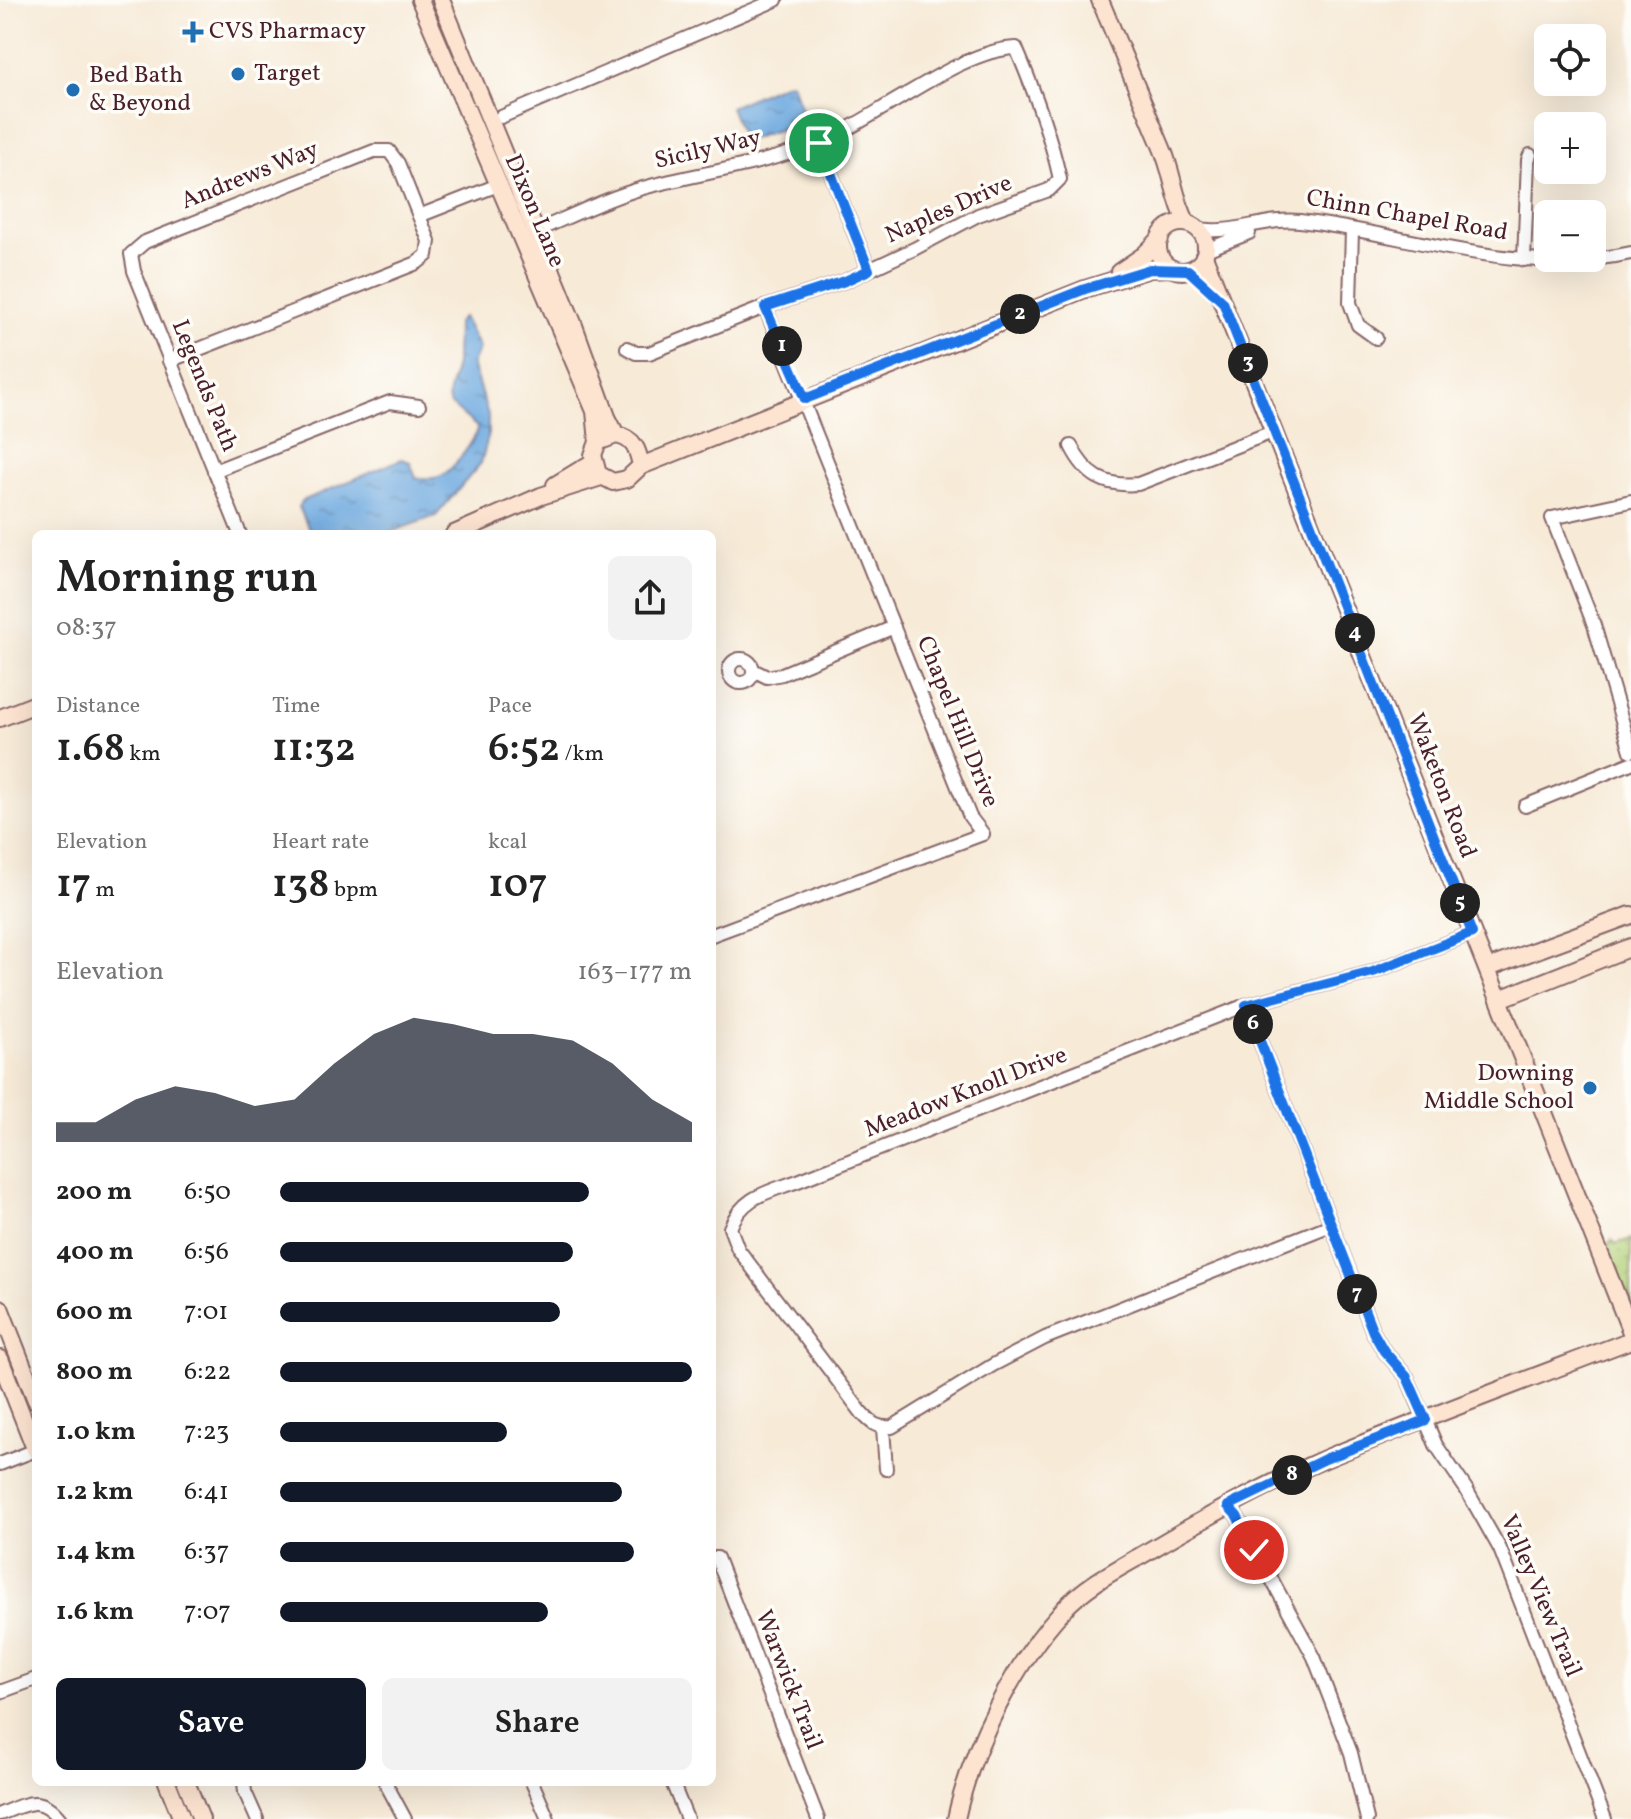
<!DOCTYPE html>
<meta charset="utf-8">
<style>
body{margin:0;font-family:Vollkorn,serif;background:#f2f2f2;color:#222;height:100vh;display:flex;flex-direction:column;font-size:30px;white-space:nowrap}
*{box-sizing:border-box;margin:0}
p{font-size:26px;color:#767676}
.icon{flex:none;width:44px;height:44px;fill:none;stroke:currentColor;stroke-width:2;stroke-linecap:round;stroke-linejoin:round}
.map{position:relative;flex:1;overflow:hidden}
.details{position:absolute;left:32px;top:530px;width:684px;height:1256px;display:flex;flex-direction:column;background:#fff;border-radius:12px;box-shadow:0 8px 32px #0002}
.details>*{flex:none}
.buttons{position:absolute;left:1534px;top:24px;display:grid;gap:16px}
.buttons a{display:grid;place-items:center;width:72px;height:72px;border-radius:12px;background:#fff;box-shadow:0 8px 32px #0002;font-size:40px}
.pin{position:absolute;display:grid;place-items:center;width:68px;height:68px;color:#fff;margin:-34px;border:4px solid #fff;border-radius:50%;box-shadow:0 2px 8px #0007}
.km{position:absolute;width:40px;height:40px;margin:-20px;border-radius:50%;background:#222;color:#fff;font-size:22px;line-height:40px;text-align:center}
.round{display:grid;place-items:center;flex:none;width:84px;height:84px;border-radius:12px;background:#f2f2f2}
.summary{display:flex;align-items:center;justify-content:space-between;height:136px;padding:0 24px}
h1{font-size:44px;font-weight:600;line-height:60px}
.stats{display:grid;grid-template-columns:repeat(3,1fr);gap:12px;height:136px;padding:8px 24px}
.stats div{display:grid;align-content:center}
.stats b{font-size:40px;font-weight:600}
.stats small{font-size:22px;font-weight:400}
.stats p{font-size:22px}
.chart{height:224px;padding:16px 24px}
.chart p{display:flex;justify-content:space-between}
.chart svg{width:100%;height:144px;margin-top:8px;fill:#111827;opacity:.7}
.primary-button{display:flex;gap:16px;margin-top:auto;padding:16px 24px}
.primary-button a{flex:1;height:92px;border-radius:12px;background:#111827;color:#fff;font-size:32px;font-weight:600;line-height:92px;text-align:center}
.primary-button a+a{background:#f2f2f2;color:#222}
ul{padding:0 24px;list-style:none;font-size:26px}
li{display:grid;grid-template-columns:128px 96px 1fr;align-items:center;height:60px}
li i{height:20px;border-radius:10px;background:#111827}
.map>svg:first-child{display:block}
</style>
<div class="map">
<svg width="1631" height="1819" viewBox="0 0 1631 1819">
<defs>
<pattern id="green-dots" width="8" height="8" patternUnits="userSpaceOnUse" patternTransform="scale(2)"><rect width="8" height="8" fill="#b0ce75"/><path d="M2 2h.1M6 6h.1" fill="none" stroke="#99b065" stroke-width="1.8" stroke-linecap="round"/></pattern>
<pattern id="water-ripples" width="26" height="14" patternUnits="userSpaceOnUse" patternTransform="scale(2)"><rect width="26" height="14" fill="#70aae0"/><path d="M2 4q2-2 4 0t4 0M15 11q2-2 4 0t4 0" fill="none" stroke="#5e8ab6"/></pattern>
</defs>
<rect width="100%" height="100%" fill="#fdfcf7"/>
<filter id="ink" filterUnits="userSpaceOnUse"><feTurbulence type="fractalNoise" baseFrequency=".0125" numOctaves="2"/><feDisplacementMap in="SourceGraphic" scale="16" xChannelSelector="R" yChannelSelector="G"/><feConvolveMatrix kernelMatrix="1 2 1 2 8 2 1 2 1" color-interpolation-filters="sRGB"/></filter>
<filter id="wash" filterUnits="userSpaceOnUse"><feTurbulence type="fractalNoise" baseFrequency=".006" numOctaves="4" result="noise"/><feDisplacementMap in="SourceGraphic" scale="32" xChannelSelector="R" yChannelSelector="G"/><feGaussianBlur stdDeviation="1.8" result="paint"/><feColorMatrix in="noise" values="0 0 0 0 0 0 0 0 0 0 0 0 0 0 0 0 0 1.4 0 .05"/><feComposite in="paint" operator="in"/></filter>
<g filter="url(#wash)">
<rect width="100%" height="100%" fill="#f7ead7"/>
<!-- green -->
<path fill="url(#green-dots)" stroke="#7d7650" stroke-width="2" d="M1631,1239V1312L1605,1247L1612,1240L1616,1244Z"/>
<!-- water -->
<g fill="url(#water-ripples)" stroke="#5d6486" stroke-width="2">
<path d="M788,82L792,83L806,121L744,141L730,107Z"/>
<path d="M463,317L479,348L472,364L488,415V437L481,463L436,516L385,534H311L299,507L302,501L402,459L410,462L416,478C425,478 434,480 443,475C453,469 478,438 477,427L449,403L448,396L456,364L457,323Z"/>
</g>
</g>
<g filter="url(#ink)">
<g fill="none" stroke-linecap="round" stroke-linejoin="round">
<defs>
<g id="street">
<path d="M501,117L776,0"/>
<path d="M819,143L869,270"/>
<path d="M419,216L498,185"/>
<path d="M1198,229C1236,235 1265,217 1300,221C1410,234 1520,278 1631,253"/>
<path d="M1352,230L1350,303L1358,325L1376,338"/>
<path d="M536,231C571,216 607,198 643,188C702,172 763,166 820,142C848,131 874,113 900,98C932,79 979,49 1016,48C1034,90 1050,134 1060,179L1049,190L978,215L914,249L845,281L765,307L649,353H636L627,348"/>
<path d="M1206,250L1249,233"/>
<path d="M1524,260L1528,160L1530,155"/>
<path d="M169,361L417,263L427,255L429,241L398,163L389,151H374L145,242L131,254L134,271L240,534"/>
<path d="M1071,446C1086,476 1105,487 1138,484L1275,431"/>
<path d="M214,471L390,402L419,406"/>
<path d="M1631,501L1552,518L1594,625L1631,751"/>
<circle cx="741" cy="671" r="12"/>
<path d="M755,671L767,677L782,674L894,627"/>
<path d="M1525,806L1631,763"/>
<path d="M712,935L983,834L970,817L765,307"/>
<path d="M1246,1005L1373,1332L1384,1351L1407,1377L1436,1445L1466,1489L1500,1549L1605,1819"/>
<path d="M1331,1225L1045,1338L993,1365L892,1427C877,1428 872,1424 862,1413L738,1249L730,1228C743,1194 771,1192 803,1179L1246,1005L1373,972L1472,933"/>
<path d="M883,1428L886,1469"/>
<path d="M0,1464L36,1450"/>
<path d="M1228,1506L1237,1516L1314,1657L1351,1753L1367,1819"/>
<path d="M712,1558H717L818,1819"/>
<path d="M0,1692L36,1679"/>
<path d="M244,1782L245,1792L257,1819"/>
<path d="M385,1782L405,1819"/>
<path d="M532,1782L548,1819"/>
<path d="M672,1782L687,1819"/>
<path d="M0,1814C26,1804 40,1793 60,1819"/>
</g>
<g id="secondary">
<path d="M420,0L595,411L598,442"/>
<path d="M441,0L573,323L607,417L616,435"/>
<path d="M1100,0C1121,49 1141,99 1162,148C1173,173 1174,199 1187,223"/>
<circle cx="1182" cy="247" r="24"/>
<path d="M1204,256L1631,1332"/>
<path d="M1119,272L1144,255L1160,239"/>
<path d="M616,435C634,438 638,450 641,466L627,479L613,482L598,474L593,455L598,442Z"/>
<path d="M641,466L1085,289L1150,269L1171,268"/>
<path d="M555,485L593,462"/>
<path d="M454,534L541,496L601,477"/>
<path d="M0,718L36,704"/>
<path d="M1488,968L1631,915"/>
<path d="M1500,999L1631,947"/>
<path d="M0,1308L36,1400"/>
<path d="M0,1359L36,1451"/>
<path d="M167,1782L182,1819"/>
<path d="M186,1782L201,1819"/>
<path d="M956,1819C971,1749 1014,1663 1063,1610C1085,1586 1114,1571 1142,1555C1201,1520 1262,1486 1325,1459C1426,1417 1529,1379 1631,1340"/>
</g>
</defs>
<!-- street casing -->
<use href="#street" stroke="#876667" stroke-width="16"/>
<!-- secondary casing -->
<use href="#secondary" stroke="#876667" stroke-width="20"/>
<!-- street -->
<use href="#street" stroke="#fff" stroke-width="12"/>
<!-- secondary -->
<use href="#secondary" stroke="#fde4d1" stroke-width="16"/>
</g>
</g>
<g fill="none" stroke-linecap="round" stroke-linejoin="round" filter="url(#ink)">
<defs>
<path id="route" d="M819,143L869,270L845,281L765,307L805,399L1085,289L1150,269L1188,270L1223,302L1472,933L1373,972L1246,1005L1373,1332L1384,1351L1407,1377L1426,1420L1325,1459L1228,1506L1237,1516L1254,1550"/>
</defs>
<!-- route casing -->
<use href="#route" stroke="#fff" stroke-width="16"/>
<!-- route -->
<use href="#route" stroke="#1a73e8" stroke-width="10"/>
</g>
<!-- markers -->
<g fill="#1f6fb2" stroke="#fdfcf7" stroke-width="3">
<path d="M189 20h8v8h8v8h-8v8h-8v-8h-8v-8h8z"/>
<circle cx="238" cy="74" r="8"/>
<circle cx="73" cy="90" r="8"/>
<circle cx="1590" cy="1088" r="8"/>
</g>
<g text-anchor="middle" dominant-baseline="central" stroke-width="7" stroke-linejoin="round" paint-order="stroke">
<!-- poi labels -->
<g font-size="24" fill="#4a1f2b" stroke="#fdfcf7" text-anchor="start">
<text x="209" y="32">CVS Pharmacy</text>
<text x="254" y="74">Target</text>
<text x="89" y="76">Bed Bath<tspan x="89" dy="28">&amp; Beyond</tspan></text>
<text x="1574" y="1074" text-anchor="end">Downing<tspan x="1574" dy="28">Middle School</tspan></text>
</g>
<!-- street labels -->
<g font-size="24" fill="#4a1f2b" stroke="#fdfcf7">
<text transform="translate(708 150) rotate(-13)">Sicily Way</text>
<text transform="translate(250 176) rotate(-22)">Andrews Way</text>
<text transform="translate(949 210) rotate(-24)">Naples Drive</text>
<text transform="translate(534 211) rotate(67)">Dixon Lane</text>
<text transform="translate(1407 216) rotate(10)">Chinn Chapel Road</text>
<text transform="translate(204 386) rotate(68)">Legends Path</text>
<text transform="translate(957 722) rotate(68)">Chapel Hill Drive</text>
<text transform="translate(1441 786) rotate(69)">Waketon Road</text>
<text transform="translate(966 1093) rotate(-21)">Meadow Knoll Drive</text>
<text transform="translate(1540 1596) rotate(67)">Valley View Trail</text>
<text transform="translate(788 1680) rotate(69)">Warwick Trail</text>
</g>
</g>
</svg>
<div class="buttons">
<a><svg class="icon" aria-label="locate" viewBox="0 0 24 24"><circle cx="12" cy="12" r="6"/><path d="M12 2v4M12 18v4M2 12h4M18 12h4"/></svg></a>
<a>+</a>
<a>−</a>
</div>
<div class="pin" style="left:819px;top:143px;background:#1e9e55"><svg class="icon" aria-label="arrive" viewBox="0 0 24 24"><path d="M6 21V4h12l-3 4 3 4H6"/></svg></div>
<div class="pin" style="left:1254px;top:1550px;background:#d93025"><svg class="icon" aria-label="check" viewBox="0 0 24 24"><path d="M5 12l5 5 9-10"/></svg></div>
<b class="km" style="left:782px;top:346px">1</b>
<b class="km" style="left:1020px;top:314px">2</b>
<b class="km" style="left:1248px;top:363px">3</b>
<b class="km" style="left:1355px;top:633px">4</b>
<b class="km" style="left:1460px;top:903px">5</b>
<b class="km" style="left:1253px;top:1024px">6</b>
<b class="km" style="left:1357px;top:1294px">7</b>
<b class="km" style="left:1292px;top:1475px">8</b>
<section class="details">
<div class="summary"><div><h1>Morning run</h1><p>08:37</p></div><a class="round"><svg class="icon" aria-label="share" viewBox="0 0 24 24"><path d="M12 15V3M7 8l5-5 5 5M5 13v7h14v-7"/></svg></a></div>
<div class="stats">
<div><p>Distance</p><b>1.68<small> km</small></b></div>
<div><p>Time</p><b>11:32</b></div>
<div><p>Pace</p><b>6:52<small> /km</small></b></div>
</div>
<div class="stats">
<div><p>Elevation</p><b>17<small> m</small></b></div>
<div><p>Heart rate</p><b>138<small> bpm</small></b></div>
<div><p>kcal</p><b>107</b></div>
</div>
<div class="chart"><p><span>Elevation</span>163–177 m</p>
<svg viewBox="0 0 160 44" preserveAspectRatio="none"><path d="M0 44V38L10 38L20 31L30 27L40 29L50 33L60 31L70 20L80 11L90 6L100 8L110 11L120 11L130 13L140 20L150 31L160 38V44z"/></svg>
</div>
<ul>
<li><b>200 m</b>6:50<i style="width:75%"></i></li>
<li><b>400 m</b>6:56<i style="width:71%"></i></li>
<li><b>600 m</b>7:01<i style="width:68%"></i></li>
<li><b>800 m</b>6:22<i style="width:100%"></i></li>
<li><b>1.0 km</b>7:23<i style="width:55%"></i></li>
<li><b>1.2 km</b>6:41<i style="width:83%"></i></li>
<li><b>1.4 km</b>6:37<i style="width:86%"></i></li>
<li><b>1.6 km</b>7:07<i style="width:65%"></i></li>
</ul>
<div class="primary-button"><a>Save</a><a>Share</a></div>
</section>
</div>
